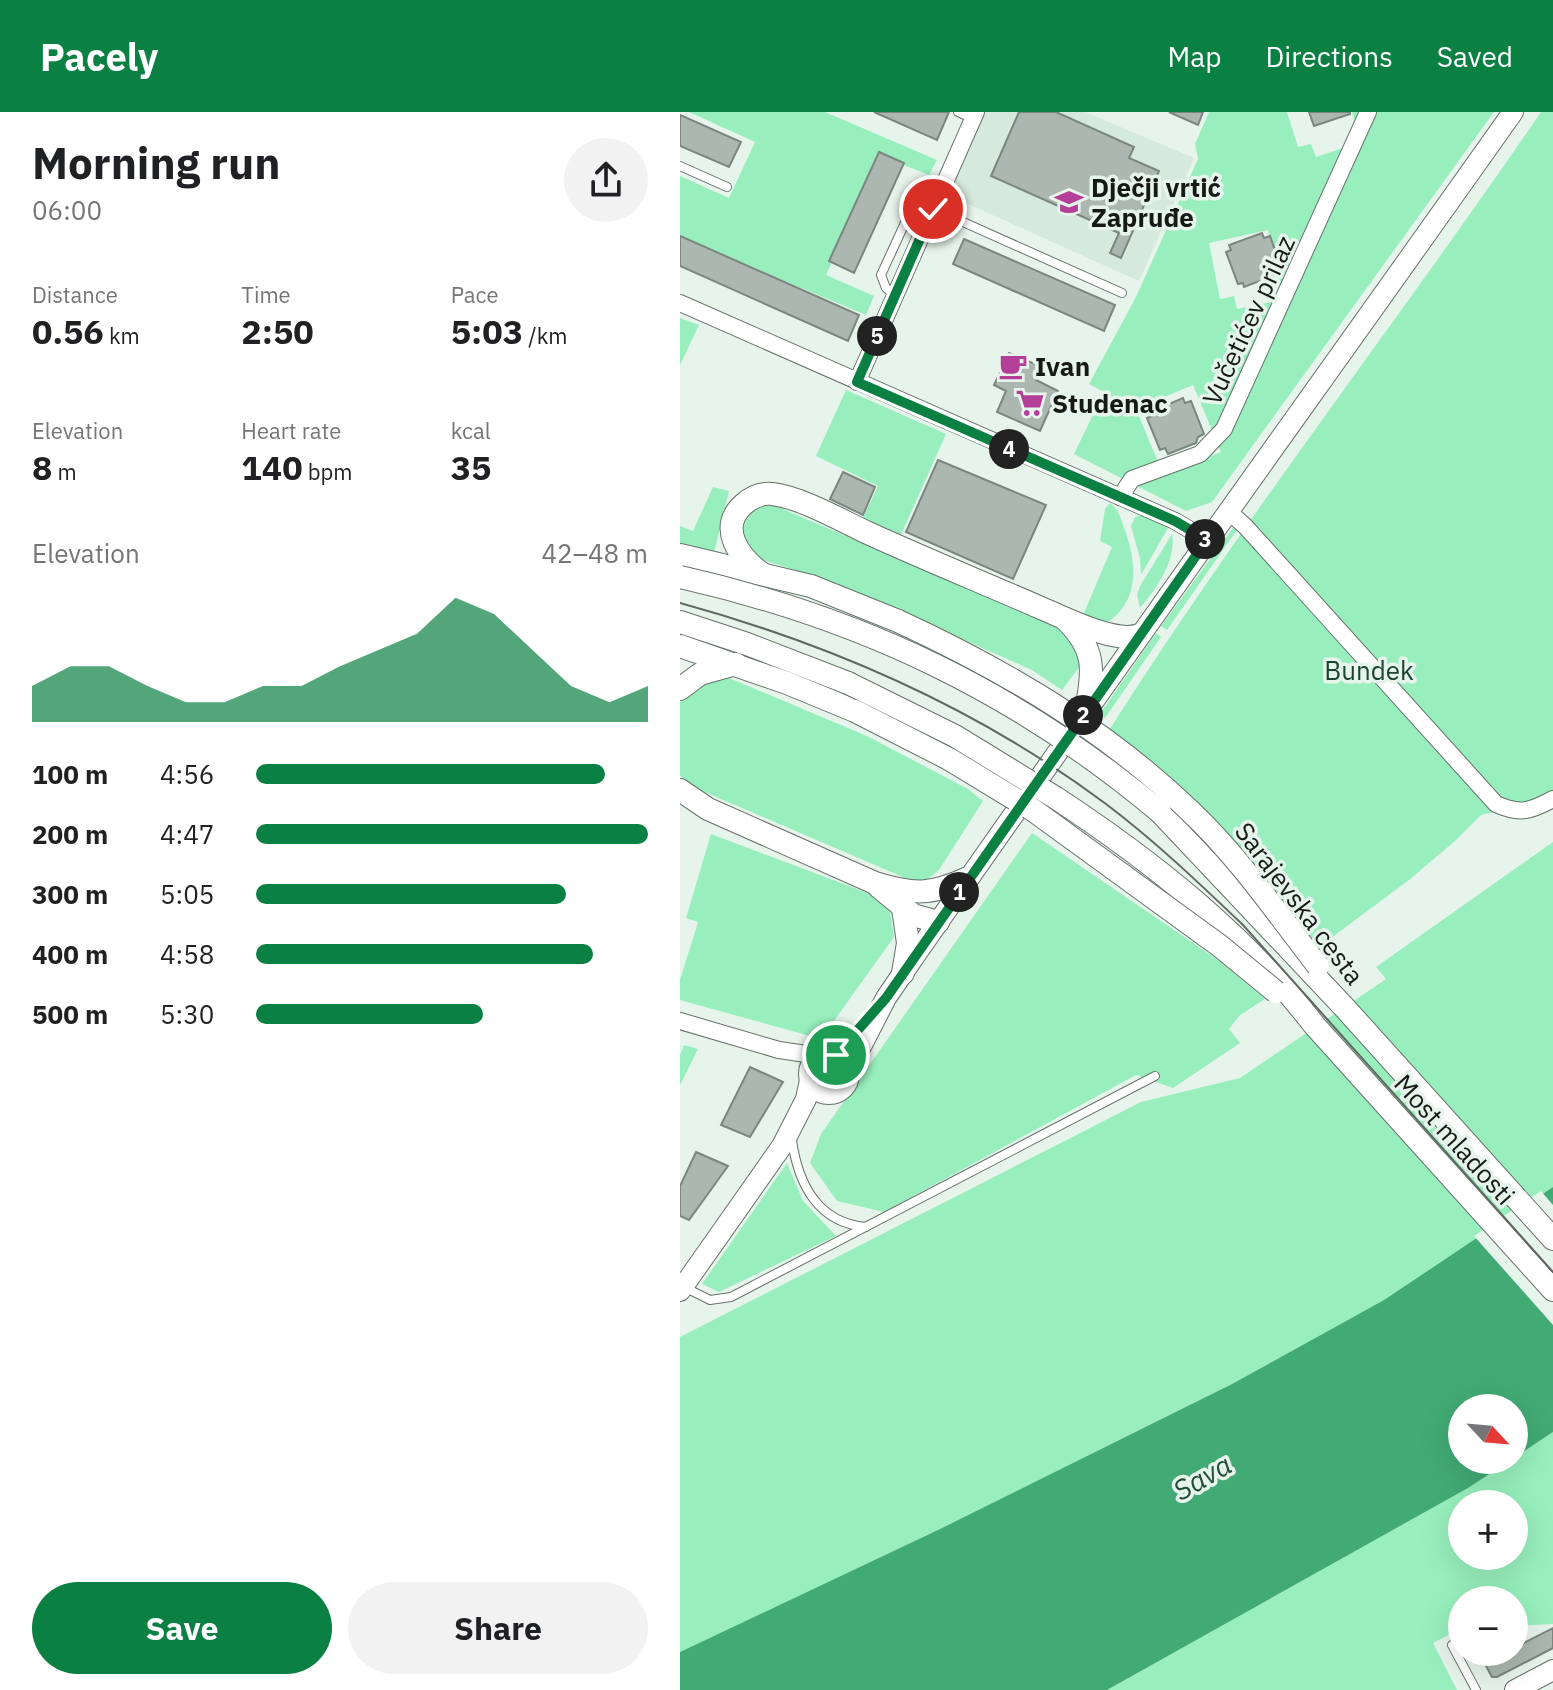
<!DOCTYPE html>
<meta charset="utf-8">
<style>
body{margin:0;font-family:"IBM Plex Sans",sans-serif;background:#f2f2f2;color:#202124;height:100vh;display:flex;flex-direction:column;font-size:30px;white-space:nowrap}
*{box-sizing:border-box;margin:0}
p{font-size:26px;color:#757577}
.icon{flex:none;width:44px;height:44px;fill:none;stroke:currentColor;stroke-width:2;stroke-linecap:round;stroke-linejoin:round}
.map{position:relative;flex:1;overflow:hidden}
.details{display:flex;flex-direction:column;background:#fff;width:680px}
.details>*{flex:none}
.needle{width:52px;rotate:116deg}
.fabs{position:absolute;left:768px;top:1282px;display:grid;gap:16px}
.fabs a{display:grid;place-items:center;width:80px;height:80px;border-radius:50%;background:#fff;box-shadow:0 8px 32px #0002;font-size:40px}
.pin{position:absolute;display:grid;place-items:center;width:68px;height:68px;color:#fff;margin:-34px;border:4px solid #fff;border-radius:50%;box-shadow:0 2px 8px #0007}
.km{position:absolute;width:40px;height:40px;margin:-20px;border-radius:50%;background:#222;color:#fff;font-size:22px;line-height:40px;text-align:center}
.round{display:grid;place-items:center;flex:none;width:84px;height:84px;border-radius:42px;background:#f2f2f2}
.headline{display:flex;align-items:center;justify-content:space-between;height:136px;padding:0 32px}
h1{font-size:44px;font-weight:700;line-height:60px}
.stats{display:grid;grid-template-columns:repeat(3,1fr);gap:12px;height:136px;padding:8px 32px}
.stats div{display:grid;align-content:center}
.stats b{font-size:34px;font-weight:700}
.stats small{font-size:22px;font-weight:400}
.stats p{font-size:22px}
.chart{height:224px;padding:16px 32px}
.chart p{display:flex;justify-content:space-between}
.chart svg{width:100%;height:144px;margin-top:8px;fill:#0b8043;opacity:.7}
.action{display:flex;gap:16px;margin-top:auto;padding:16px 32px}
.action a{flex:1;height:92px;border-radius:48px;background:#0b8043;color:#fff;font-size:32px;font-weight:700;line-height:92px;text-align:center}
.action a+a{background:#f2f2f2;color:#202124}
ul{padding:0 32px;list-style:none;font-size:26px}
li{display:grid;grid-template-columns:128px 96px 1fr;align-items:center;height:60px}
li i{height:20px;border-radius:10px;background:#0b8043}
header{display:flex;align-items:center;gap:48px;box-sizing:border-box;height:112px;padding:0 40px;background:#0b8043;color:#fff}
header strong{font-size:38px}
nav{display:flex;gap:44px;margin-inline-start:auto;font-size:28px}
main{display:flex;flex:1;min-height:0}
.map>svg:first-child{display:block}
</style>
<header>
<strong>Pacely</strong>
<nav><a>Map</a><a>Directions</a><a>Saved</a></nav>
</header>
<main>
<section class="details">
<div class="headline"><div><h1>Morning run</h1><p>06:00</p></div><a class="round"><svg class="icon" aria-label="share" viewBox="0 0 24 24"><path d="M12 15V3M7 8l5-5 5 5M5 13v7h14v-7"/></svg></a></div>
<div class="stats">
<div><p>Distance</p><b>0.56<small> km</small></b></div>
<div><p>Time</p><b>2:50</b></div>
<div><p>Pace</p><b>5:03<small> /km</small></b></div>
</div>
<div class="stats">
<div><p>Elevation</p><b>8<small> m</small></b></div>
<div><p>Heart rate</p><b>140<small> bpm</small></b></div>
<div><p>kcal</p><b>35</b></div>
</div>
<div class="chart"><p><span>Elevation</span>42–48 m</p>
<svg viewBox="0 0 160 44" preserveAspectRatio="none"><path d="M0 44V33L10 27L20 27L30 33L40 38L50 38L60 33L70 33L80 27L90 22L100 17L110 6L120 11L130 22L140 33L150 38L160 33V44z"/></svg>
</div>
<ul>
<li><b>100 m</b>4:56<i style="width:89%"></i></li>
<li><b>200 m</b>4:47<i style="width:100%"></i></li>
<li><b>300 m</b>5:05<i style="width:79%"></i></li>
<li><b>400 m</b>4:58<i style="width:86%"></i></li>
<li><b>500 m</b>5:30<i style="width:58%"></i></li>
</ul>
<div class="action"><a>Save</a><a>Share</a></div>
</section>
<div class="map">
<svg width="873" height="1578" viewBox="0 0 873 1578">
<rect width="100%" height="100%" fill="#e7f4ec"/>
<!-- built -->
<path fill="#d5e9dc" d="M302,0H405L514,46L459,169L266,82Z"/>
<!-- green -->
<g fill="#98efbd" fill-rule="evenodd">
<path d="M9,0H145L257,48L249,63L201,44L146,163L194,184L186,203L0,125V64L49,86L75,30Z"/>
<path d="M529,0H607L618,35L631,32L636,45L681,30L672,0H814L532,390L506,399L394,342L424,280L409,272L456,185L518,47L515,32ZM588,118L602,188L557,197L554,184L540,187L529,131ZM513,273L541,340L496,358L478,350L456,297Z"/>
<path d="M861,0H873V681L855,690L801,703L775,729L729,768L639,835L582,770L428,620C563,407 719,208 861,0Z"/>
<path d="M0,206L19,213L0,253Z"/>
<path d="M166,278L266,322L221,423L183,406L198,374L136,344Z"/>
<path d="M33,375L49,379L34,441L0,431V414L13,419Z"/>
<path d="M430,391C438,397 440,404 443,413C456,446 462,487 428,510L413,509L405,505L404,501L432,435L420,429L425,397Z"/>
<path d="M80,394H96L387,519L403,550L382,578L352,558L147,468L73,445C59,422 58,412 80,394Z"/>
<path d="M463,403L488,416L461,463L460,446L451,414L455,405Z"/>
<path d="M553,416L557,418L487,518L481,514Z"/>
<path d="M492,422C497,448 476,477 460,496L457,483L460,474Z"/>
<path d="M476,521L481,525L425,606L420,602Z"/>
<path d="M42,563L187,624L288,677L303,689L259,758L243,771L232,769L11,674L0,664V590L16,572Z"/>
<path d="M352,721L538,848L585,887L560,903L549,917L560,931L493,976L456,963L204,1100L157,1089L130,1051L141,1022Z"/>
<path d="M31,722L193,783L210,800L214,825L141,927L0,888V868L18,810L6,806Z"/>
<path d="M873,730V1075L704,1188L552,1272L260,1417L0,1540V1225L461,990L560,966L706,867L696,855Z"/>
<path d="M4,933L18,937L0,973V943Z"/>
<path d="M107,1051L123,1089L156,1124L39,1180L22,1172Z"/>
<path d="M873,1320V1512L834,1514V1488H782V1516L753,1531L777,1578H427L788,1376ZM782,1392H834V1444H782Z"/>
</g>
<!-- water -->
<path fill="#42ab75" d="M873,1075V1320L834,1346V1296H782V1348H831L788,1376L427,1578H0V1540L260,1417L552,1272L704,1188Z"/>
<!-- pier -->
<path fill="#e7f4ec" d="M861,1079L873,1093V1213L794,1124Z"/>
<!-- building -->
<g fill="#abb7b0" stroke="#7a867e" stroke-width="2">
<path d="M194,0H269L257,28Z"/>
<path d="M339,0H376L454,35L449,46L479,59L441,146L430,141L439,121L311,64Z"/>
<path d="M489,0H523L518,13Z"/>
<path d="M629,0H670V2L634,14Z"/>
<path d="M0,3L61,30L49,55L0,34Z"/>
<path d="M199,40L224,51L174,161L149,149Z"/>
<path d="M582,121L584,126L590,124L601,155L596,157L598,162L564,175L563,171L558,172L546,140L551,138L549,133Z"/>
<path d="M0,124L179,203L168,229L0,154Z"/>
<path d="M284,127L435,193L424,219L273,152Z"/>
<path d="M329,241L362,255L356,268L378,279L360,319L317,300L326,279L314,273Z"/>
<path d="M503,286L505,291L511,289L524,322L518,325L516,331L488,342L485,336L480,338L467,306L472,304L470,300Z"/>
<path d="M258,348L366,393L333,467L226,420Z"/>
<path d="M163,360L195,375L183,403L150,387Z"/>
<path d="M70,955L103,970L70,1025L41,1013Z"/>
<path d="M16,1040L48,1054L9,1108L0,1104V1074Z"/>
<path d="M873,1516V1536L817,1565H812L805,1552L827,1540H834V1536Z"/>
</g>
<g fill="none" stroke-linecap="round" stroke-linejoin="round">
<defs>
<g id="service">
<path d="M278,0L293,7"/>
<path d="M0,54L47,75"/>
<path d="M254,97L442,181"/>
<path d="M215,183L206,176L201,163L241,76L264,69"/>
<path d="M112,1028C118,1072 138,1111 186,1115"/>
<path d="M6,1176L30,1188L51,1185L475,964"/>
<path d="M772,1533L796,1578"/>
</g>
<g id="minor">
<path d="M0,191L495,409L527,428"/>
<path d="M177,270L296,0"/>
<path d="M440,385L452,367L520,342L544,317L688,0"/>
<path d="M548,399L565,414L816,692C840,703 851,699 873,687"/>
<path d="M0,909L99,938L140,944"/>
</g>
<g id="tertiary">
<circle cx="149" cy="962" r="20"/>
<path d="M169,958L206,886L223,861C423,572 630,287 833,0"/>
<path d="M0,1179L102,1034L126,987L130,968"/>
<path d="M835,1578L873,1558"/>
</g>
<g id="secondary">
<path d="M0,443L131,474L218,509"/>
<path d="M81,461C59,445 37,415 64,392C72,385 81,381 92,382C123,386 160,408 188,421C245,447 304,471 361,496C385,506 435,532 459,523"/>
<path d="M385,507C416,537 414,558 406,598"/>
<path d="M0,510L67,532L168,571"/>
<path d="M0,534L107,571L175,599"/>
<path d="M0,577L20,562L56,552"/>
<path d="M0,678L28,697L195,771C234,783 251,783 288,766"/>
<path d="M376,686C472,749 564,822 635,914L873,1178"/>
<path d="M480,700L664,895L873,1127"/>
<path d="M199,775L233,803L258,810"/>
<path d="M223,861L228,831L223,796"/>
</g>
</defs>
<!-- service casing -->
<use href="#service" stroke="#66716a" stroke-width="10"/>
<!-- minor casing -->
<use href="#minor" stroke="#66716a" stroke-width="18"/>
<!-- tertiary casing -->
<use href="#tertiary" stroke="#66716a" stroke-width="22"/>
<!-- secondary casing -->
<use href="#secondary" stroke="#66716a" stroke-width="24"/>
<!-- service -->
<use href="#service" stroke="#fff" stroke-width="8"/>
<!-- minor -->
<use href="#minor" stroke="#fff" stroke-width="16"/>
<!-- tertiary -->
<use href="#tertiary" stroke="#fff" stroke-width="20"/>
<!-- secondary -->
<use href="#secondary" stroke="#fff" stroke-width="22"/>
<!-- tram -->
<path stroke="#616863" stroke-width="2" d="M0,491C153,533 299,597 426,692C475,729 519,771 563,813L873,1160"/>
<defs>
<g id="secondary-bridge">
<path d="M0,465C182,506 337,580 480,700"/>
<path d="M218,509C324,558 425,617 509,698C558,744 597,801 638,854"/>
<path d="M168,571L275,624L376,686"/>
<path d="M175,599L269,647L353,698L540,834L596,880"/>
</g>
</defs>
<!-- secondary-bridge casing -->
<use href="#secondary-bridge" stroke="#66716a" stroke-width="24" stroke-linecap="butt"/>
<!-- secondary-bridge -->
<use href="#secondary-bridge" stroke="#fff" stroke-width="22"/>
</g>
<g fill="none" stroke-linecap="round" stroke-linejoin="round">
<defs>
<path id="route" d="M156,943L149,942L168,929L206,886L527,428L495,409L177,270L253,97"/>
</defs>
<!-- route casing -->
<use href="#route" stroke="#fff" stroke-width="16"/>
<!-- route -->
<use href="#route" stroke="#0b8043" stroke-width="10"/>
</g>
<!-- icons -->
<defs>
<symbol id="school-bare" viewBox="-9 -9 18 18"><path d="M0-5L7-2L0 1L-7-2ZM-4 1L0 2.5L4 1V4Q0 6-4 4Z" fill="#b33f99" stroke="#e7f4ec" stroke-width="2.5" paint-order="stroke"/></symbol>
<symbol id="cafe-bare" viewBox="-9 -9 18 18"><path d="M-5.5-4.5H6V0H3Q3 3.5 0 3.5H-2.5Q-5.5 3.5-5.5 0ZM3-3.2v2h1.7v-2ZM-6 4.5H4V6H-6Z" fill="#b33f99" stroke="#e7f4ec" stroke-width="2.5" paint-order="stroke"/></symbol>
<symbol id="supermarket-bare" viewBox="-9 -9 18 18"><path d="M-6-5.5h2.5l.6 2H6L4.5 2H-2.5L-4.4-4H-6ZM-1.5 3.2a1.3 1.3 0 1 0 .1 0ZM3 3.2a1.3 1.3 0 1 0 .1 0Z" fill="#b33f99" stroke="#e7f4ec" stroke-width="2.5" paint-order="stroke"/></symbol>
</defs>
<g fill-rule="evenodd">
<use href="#school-bare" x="369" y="70" width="40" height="40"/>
<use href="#cafe-bare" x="313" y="234" width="40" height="40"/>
<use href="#supermarket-bare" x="330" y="271" width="40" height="40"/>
</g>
<g text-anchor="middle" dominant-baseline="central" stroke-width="7" stroke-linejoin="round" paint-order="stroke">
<!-- poi labels -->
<g font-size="26" font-weight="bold" fill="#161a17" stroke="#e7f4ec" text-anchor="start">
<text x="411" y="75">Dječji vrtić<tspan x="411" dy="30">Zapruđe</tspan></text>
<text x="355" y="254">Ivan</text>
<text x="372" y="291">Studenac</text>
</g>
<!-- street labels -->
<g font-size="26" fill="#161a17" stroke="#e7f4ec">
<text transform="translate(568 208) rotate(-65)">Vučetićev prilaz</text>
<text transform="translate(620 791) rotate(53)">Sarajevska cesta</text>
<text transform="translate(775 1027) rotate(48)">Most mladosti</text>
</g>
<!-- park labels -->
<g font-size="26" fill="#1a452e" stroke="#e7f4ec">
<text x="689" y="558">Bundek</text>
</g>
<!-- water labels -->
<g font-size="28" font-style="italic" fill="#224d36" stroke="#e7f4ec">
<text transform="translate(522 1365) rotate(-30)">Sava</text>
</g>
</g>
</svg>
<div class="fabs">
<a><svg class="needle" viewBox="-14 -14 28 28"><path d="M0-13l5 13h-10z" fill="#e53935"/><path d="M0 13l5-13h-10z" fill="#757577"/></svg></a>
<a>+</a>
<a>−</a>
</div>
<div class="pin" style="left:156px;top:943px;background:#1e9e55"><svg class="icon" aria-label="arrive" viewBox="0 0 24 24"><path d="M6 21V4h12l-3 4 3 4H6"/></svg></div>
<div class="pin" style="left:253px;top:97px;background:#d93025"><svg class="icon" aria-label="check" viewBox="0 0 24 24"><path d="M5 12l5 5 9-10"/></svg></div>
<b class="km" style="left:279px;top:780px">1</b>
<b class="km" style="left:403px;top:603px">2</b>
<b class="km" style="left:525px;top:427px">3</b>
<b class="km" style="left:329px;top:337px">4</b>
<b class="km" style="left:197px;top:224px">5</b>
</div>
</main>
